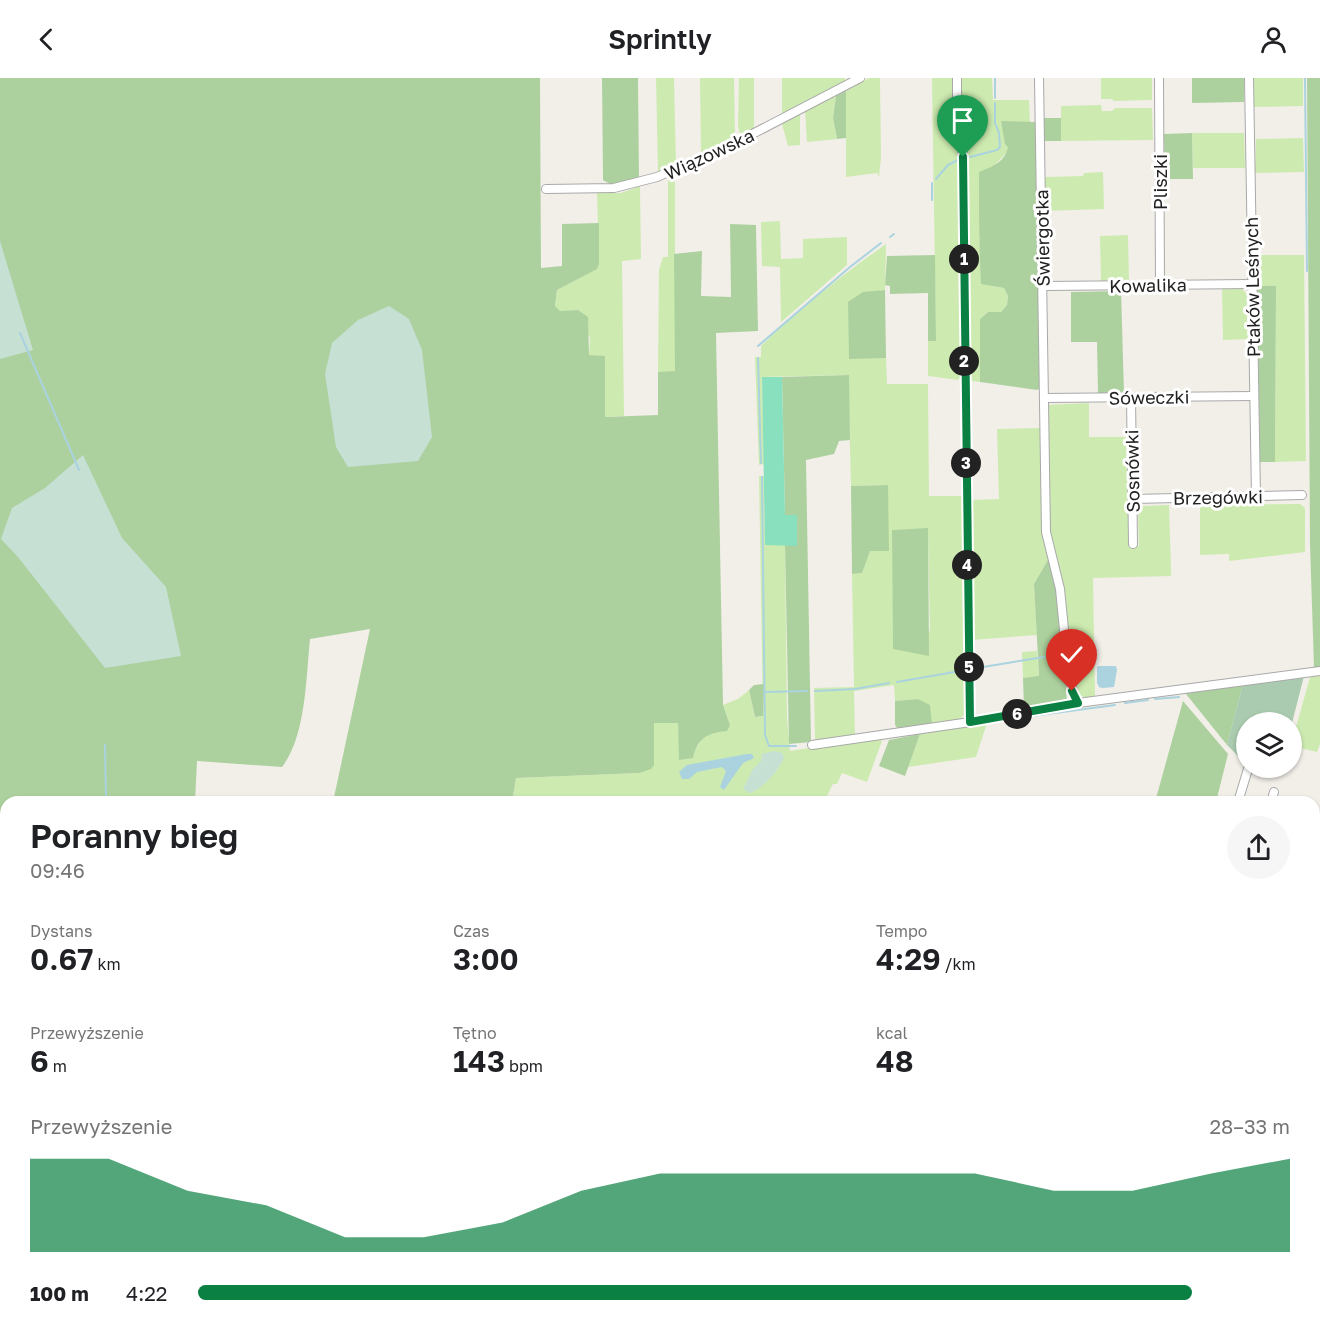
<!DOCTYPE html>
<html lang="pl">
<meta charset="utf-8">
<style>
body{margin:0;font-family:"Golos Text",sans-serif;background:#f6f6f6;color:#202124;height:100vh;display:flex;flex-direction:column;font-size:22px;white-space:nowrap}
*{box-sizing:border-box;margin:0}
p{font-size:20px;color:#757577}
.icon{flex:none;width:33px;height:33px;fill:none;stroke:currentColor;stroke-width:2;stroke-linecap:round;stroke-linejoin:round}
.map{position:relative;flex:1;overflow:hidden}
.drawer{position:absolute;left:0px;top:718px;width:1320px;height:532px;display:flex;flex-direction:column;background:#fff;border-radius:18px 18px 0 0;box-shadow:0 2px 4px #0004}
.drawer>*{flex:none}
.controls{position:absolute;left:1236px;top:634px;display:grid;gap:12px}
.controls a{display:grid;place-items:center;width:66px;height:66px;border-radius:50%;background:#fff;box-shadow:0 2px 4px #0004;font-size:30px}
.pin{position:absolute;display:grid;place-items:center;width:51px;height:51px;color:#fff;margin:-62px -26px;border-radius:50% 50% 50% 0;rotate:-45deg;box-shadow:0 0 6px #0007}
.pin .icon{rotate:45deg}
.km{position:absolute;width:30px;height:30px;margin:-15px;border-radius:50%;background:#222;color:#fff;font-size:16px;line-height:30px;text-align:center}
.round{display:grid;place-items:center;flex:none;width:63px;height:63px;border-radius:32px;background:#f6f6f6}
.summary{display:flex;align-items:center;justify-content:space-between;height:102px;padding:0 30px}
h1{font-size:33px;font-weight:600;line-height:45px}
.metrics{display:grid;grid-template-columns:repeat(3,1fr);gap:9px;height:102px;padding:6px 30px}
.metrics div{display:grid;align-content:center}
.metrics b{font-size:30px;font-weight:600}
.metrics small{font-size:16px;font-weight:400}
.metrics p{font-size:16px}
.chart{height:168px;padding:12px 30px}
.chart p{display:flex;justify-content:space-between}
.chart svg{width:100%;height:108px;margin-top:6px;fill:#0b8043;opacity:.7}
ul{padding:0 30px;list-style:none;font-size:20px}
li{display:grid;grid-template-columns:96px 72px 1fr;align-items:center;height:45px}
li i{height:15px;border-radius:8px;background:#0b8043}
header{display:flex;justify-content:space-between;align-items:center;height:78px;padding:0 30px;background:#fff;font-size:27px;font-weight:600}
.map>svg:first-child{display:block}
</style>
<header><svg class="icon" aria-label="back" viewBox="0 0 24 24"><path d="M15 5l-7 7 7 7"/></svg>Sprintly<svg class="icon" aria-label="person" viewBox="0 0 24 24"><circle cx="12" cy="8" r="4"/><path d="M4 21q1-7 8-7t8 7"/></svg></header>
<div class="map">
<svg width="1320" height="1250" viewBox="0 0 1320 1250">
<rect width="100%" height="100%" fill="#f2efe9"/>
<!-- grass -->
<g fill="#cdebb0" fill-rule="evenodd">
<path d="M656,0H674L676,88L658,94Z"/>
<path d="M700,0H734L735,61L701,78Z"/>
<path d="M739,0H754V52L741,59L738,49Z"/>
<path d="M782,0H845V3L782,37Z"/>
<path d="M869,0H880L881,79L879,99L877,95L846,99V13Z"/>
<path d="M932,0H953L959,78L961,298L958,302L928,298V263L936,262Z"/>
<path d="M961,0H992L993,22H1029L1030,44H1001L1009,69L1007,74L995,87L979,160L981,174L980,188L992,208L1004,210L1008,218L1007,227L1001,234H988L980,241V304L972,303L969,300L967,85Z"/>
<path d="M1101,0H1152V22L1114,23L1112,21H1101Z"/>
<path d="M1254,0H1303V28L1254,29Z"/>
<path d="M836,18L833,40L837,61L807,64L805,33Z"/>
<path d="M1101,27L1102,33H1112L1115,30H1152L1153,62L1061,63V28Z"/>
<path d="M800,36V67L788,68L782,46Z"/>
<path d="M1192,55H1244L1245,90H1193Z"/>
<path d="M1303,60L1304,94L1255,95L1256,61Z"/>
<path d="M1103,94L1104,131L1045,133V99L1083,98L1084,95Z"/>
<path d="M675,97V294H658L659,192L663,179H668V101Z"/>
<path d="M640,108L641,181L622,183L624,338L605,339V279L589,277L590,260L578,232L559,234L555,228L557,212L596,191L599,186L597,115H621Z"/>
<path d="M780,143L781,181L803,180V161L847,159V187L781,244L780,189L762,188L761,144Z"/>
<path d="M1128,157L1129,202L1101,203L1100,158Z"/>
<path d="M886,166L885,212H880L849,280H886L887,306H928L929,418H962L964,636L961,641L932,646L918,621L895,623L894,607L854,613L855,657L815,663L814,610L854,609L852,496L862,495L888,407L851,408L848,297L762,299L764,386L759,387L755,279H761V268C800,230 842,197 886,166ZM928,451L930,555L893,452Z"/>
<path d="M1256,177H1304L1306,383L1275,384L1276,208H1257Z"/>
<path d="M1222,211H1242L1247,216L1248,261L1223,262Z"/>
<path d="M1089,325V359H1126L1129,468H1139L1138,432L1143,428L1169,427L1171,490V498L1093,500L1095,620C1076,620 1077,615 1071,599L1051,470L1046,327Z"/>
<path d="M1041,350L1049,480L1034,506L1037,557L972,562L970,422L999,421L997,351Z"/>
<path d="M759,398H764L765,467H785L787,639L790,673L879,659L882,663L867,704L842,695L837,706H833L824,724H512L516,700L639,695L654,687V645H678L680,682L695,673L701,662L712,654L730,647L723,627L738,621L749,612L755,639L763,638Z"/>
<path d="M1300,426L1305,430V474L1229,483V476L1200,477V427Z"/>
<path d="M1037,573L1039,599L1023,600L1022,574Z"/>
<path d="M1320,595V666L1317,674L1292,668V663L1311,596Z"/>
<path d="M987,645L976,679L908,689L920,656Z"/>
</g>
<!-- forest -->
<g fill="#add19e">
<path d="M0,0H540L541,190L562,188V146L599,145V186L597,191L557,212L555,228L560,233L578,232L588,239L589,277L605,278V339L658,337V294L675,293L674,176L702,173L701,218L731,219L730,146L756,147L758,253L716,255L723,627L730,647L727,653C708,655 698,659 693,680L679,682L678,645H654V687L651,691L639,695L516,700L512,724H333L370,551L310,561C306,600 306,658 282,689L197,683L195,724H6V1245H227L230,1250H0Z"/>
<path d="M602,0H638L639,102L610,106L603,102Z"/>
<path d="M1192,0H1244V24L1192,25Z"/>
<path d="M1307,0H1320V589L1314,590L1310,466Z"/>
<path d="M846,13V60L837,61L833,40L836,18Z"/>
<rect x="1044" y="40" width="17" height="23"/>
<path d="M1001,43L1038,44L1041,310L1037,312L980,304V241L988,234H1001L1007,227L1008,218L1004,210L981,206C979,169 979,131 979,94C992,89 1005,84 1008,69L1005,66Z"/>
<path d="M1192,55L1193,101H1165L1164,56Z"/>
<path d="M935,177L936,263H928V215L890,216V208L885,207L887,178Z"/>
<path d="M1257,208H1276L1275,384H1260Z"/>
<path d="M885,212L886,280L849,281L848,224L863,214Z"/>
<path d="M1121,213L1124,315H1098L1097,264H1071V214Z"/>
<path d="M849,297L850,362L839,363L834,376L806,382L811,664L789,666L785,467H797V437H785L782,299Z"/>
<path d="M888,407L889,473H870L862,495L852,496L851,408Z"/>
<path d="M928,450L929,578L893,571L892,452Z"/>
<path d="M1049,480L1060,534L1067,624L1024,631L1023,600L1039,598L1034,506Z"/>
<path d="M764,606L763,638L755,639L749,612L754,607Z"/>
<path d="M1243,606L1227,667L1186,616V613Z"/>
<path d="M918,621L930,627L932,646L898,651L895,647V623Z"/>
<path d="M1183,623L1228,676L1216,724H1155Z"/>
<path d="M920,656L905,698L879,688L889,662Z"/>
<path d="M1314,906L1320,907V1145L1314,1151Z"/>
<path d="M1314,1164L1320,1165V1223L1317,1233L1314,1232Z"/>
<path d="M456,1245H865L863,1250H455Z"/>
<path d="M1137,1245H1272L1271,1250H1135Z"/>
</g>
<!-- wetland -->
<g fill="#c6e0d4">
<path d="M0,163L33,272L0,281Z"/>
<path d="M389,228L409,241L422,272L432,359L418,383L348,389L336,369L325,296L332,265L358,242Z"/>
<path d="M83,377L122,460L166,509L181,578L105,590L18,479L1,461L12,430L45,410Z"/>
<path d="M775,673L782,675L784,680C777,694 765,709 750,715L743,711L753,691L761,683L762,676Z"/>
<path d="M0,906L6,917V1017L0,1013Z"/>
<path d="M0,1129L6,1137V1245H89L93,1250H0Z"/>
</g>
<!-- cemetery -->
<path fill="#aacbaf" d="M1304,598L1292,645H1246V686L1227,667L1243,606Z"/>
<!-- pitch -->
<path fill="#88e0be" d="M762,299H782L785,437H797V468L765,467Z"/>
<!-- water -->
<g fill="#aad3df">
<path d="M1099,588H1116L1117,592L1114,609L1102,610L1099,609L1097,605V589Z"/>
<path d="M747,676H752L754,680L743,685L724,712L720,709L726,693L722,689L697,694L689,701H682L679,694L687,687Z"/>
<path d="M252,1245H433L432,1250H253Z"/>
</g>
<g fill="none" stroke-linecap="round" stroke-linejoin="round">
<!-- stream -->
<g stroke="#aad3df" stroke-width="2">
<path d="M995,0V20"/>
<path d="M1305,0L1307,193"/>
<path d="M970,79L997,72L1000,69L999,55L995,45V25"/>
<path d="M936,101L948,87L958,82"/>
<path d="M932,122V105"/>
<path d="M890,159L894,156"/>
<path d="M20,255L79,392"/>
<path d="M758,268L850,189L881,165"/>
<path d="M758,280L761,385"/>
<path d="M762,399L765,657L769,668H796"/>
<path d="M977,590L1044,579"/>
<path d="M897,604L960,593"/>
<path d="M815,613L855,611L889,605"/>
<path d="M766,614L807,613"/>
<path d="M1155,621L1179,619"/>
<path d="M1125,625L1148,622"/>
<path d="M1025,639L1115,627"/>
<path d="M105,667L106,724"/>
</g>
<defs>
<g id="minor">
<path d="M957,0V22L963,79L970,644"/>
<path d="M1039,0L1046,454L1060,511L1069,602L1078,625"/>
<path d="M1159,0L1160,207"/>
<path d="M1249,0L1256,418"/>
<path d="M546,111L614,110L657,99L739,63L860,0"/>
<path d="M1044,208L1252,206"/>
<path d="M1044,320L1254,318"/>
<path d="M1131,320L1133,466"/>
<path d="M1133,421L1302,417"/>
<path d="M812,667L991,641L1078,625L1320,593"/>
<path d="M1238,724L1248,691"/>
<path d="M1271,724L1274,714"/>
<path d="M1314,817L1320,815"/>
<path d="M1314,1158L1320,1152"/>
<path d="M901,1250L902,1245"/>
<path d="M1131,1250L1133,1245"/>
<path d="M1277,1250L1278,1245"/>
</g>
</defs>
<!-- minor casing -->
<use href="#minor" stroke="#a9a9a9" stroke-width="10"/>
<!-- minor -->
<use href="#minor" stroke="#fff" stroke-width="8"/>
</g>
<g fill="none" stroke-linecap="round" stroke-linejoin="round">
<defs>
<path id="route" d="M963,79L970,644L1078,625L1072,613"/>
</defs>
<!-- route casing -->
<use href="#route" stroke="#fff" stroke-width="12"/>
<!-- route -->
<use href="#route" stroke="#0b8043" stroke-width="8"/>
</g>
<g text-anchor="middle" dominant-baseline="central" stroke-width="6" stroke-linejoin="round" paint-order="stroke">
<!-- street labels -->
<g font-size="18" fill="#222" stroke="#fff">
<text transform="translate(709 76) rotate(-25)">Wiązowska</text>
<text transform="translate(1160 104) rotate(-90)">Pliszki</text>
<text transform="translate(1042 160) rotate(-91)">Świergotka</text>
<text transform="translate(1148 207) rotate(-1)">Kowalika</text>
<text transform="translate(1252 209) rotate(-91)">Ptaków Leśnych</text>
<text transform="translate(1149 319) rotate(-1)">Sóweczki</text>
<text transform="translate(1132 393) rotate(-91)">Sosnówki</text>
<text transform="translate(1218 419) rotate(-1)">Brzegówki</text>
</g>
</g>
</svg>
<div class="controls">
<a><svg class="icon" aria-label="layers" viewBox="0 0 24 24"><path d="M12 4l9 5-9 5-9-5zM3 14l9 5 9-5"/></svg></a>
</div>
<div class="pin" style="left:963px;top:79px;background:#1e9e55"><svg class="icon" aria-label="arrive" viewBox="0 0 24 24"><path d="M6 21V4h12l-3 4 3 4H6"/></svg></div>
<div class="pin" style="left:1072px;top:613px;background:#d93025"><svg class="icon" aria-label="check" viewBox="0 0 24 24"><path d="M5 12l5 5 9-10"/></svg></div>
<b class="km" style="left:964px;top:181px">1</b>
<b class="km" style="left:964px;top:283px">2</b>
<b class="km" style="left:966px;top:385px">3</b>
<b class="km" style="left:967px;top:487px">4</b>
<b class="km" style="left:969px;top:589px">5</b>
<b class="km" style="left:1017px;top:636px">6</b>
<section class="drawer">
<div class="summary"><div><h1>Poranny bieg</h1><p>09:46</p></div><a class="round"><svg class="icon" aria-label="share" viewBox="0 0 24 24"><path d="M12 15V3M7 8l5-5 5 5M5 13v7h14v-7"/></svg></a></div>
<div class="metrics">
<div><p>Dystans</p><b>0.67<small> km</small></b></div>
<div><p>Czas</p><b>3:00</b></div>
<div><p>Tempo</p><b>4:29<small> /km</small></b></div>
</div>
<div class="metrics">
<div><p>Przewyższenie</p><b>6<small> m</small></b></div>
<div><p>Tętno</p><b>143<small> bpm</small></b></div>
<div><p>kcal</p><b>48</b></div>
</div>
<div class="chart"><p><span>Przewyższenie</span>28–33 m</p>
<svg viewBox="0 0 160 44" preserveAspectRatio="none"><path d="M0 44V6L10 6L20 19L30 25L40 38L50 38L60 32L70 19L80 12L90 12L100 12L110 12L120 12L130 19L140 19L150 12L160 6V44z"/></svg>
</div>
<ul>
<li><b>100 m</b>4:22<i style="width:91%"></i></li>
</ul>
</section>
</div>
